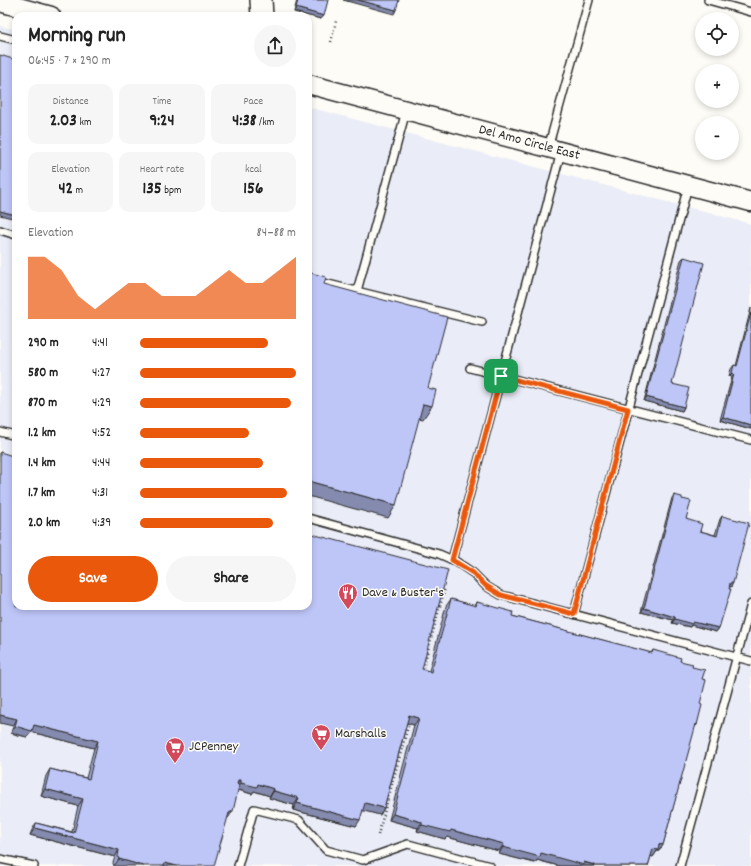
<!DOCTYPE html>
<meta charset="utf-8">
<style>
body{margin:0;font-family:Dekko,sans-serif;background:#f6f6f6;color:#222;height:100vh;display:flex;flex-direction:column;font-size:15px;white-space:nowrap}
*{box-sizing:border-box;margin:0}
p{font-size:13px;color:#767676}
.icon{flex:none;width:22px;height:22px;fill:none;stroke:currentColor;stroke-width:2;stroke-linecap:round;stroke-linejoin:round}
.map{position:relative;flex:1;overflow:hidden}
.drawer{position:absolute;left:12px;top:12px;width:300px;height:598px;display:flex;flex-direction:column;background:#fff;border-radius:12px;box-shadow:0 2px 6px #0003}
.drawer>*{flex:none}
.tools{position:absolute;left:695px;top:12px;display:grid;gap:8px}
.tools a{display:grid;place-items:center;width:44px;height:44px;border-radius:50%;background:#fff;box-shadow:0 2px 6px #0003;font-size:20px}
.pin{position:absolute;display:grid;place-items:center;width:34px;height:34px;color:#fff;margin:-17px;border-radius:8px;box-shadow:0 2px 6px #0006}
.round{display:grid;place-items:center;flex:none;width:42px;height:42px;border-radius:21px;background:#f6f6f6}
.head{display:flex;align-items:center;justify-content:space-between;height:68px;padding:0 16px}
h1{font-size:22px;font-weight:700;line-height:30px}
.stats{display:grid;grid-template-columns:repeat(3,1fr);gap:6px;height:68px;padding:4px 16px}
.stats div{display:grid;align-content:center;border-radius:10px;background:#f6f6f6;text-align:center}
.stats b{font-size:17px;font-weight:700}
.stats small{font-size:11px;font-weight:400}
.stats p{font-size:11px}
.chart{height:112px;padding:8px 16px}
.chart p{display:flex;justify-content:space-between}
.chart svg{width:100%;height:72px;margin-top:4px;fill:#ea580c;opacity:.7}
.action{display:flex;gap:8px;margin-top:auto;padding:8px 16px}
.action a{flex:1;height:46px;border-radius:24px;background:#ea580c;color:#fff;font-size:16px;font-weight:700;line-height:46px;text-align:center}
.action a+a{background:#f6f6f6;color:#222}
ul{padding:0 16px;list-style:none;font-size:13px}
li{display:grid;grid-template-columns:64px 48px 1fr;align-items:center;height:30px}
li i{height:10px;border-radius:5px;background:#ea580c}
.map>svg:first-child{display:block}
</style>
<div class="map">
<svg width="751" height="866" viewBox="0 0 751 866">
<rect width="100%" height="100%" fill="#fdfcf7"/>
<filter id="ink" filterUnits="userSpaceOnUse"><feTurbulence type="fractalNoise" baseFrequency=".025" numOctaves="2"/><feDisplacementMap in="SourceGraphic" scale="8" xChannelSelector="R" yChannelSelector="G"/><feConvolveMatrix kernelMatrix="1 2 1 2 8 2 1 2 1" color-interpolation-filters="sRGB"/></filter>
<g filter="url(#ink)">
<!-- built -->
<path fill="#eaecf7" d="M0,26L16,30V606H308V107L751,224V866H0Z"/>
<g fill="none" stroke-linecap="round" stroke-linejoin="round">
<defs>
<g id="service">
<path d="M708,0L751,12"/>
<path d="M0,36L16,40"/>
<path d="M548,148L589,0"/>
<path d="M0,230L16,235"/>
<path d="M308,279L482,322"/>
<path d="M357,291L406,111"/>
<path d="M470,368L751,440"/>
<path d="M0,432L16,436"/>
<path d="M308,518L439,554L455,561L473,573L486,586L501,595L751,661"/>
<path d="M452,560L561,152"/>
<path d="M574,614L688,186"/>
<path d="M0,859L34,866"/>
<path d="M238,866L254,809L299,820L326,850L363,860L408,844L490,866"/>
<path d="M680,866L751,604"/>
</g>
<g id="tertiary">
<path d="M0,2L51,16"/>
<path id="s1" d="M308,84L751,202"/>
</g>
<path id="secondary" d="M261,0L262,16"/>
</defs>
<!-- service casing -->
<use href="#service" stroke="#2b2b2b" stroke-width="10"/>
<!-- tertiary casing -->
<use href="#tertiary" stroke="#2b2b2b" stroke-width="21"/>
<!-- secondary casing -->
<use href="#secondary" stroke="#2b2b2b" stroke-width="24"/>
<!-- path -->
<g stroke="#2b2b2b" stroke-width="2.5" stroke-dasharray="1 3" stroke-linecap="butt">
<path d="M331,42L336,21"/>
<path d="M422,672L445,588"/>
<path d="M18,737V735"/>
<path d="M378,835L409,723"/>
</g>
<!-- service -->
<use href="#service" stroke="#fdfcf7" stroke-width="7"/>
<!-- tertiary -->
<use href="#tertiary" stroke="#fdfcf7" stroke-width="18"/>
<!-- secondary -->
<use href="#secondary" stroke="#fdfcf7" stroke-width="21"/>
</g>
<!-- wall -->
<g fill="#a3aad5" stroke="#2b2b2b">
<path d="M297,0H328L321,19L294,12Z"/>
<path d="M684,257L672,384L684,407L682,411L644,401L681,260Z"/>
<path d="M751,308V429L720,420L732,377L729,376L731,369L734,365L736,366Z"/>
<path d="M0,452L422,669L429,671L446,606L451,599L474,606L477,602L512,616L651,653L653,650L680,661L692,667L702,679L697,725L694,728L663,845L659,851H657L653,857L651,856L648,866H559L537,860L535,863L499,854V851L447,837L445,839L417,831L418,828L389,820L414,725L407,723L384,808L380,815L363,810L356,826L293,810L294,805L269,798L270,796L254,791L252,794L238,790L228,818L114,866L113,863L115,857L30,835L32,830L36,823L72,832L78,806L41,796L46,776L50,769L86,778L94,748L31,732L27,737L11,733L13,726Z"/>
<path d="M674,495L682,499L686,519L700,531L715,535L720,519L722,516L731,587L729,586L719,628L716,632L691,625L690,627L672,623L673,620L641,612L672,498Z"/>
</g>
<!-- shaded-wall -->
<g fill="#858bae" stroke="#2b2b2b">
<path d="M343,0H358L396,10L394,14Z"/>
<path d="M296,8L324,16L321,19L294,12Z"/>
<path d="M0,211L16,215V219L0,215Z"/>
<path d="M732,373L734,374L732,377L729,376Z"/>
<path d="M646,397L684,407L682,411L644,401Z"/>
<path d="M423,404L432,406L423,419L414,417Z"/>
<path d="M723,417L751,425V429L720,420Z"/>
<path d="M308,481L396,505L388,518L308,496Z"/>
<path d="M730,583H733L731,587L728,586Z"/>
<path d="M644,608L675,617L673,620L641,612Z"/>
<path d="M675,619L693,622L719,628L716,632L691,625L690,627L672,623Z"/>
<path d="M0,715L17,719L13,726L0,723Z"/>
<path d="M409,715L419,718L414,725L404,722Z"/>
<path d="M34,725L98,741L94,748L31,732L27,737L11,733L15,726Z"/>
<path d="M238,780H241L237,787Z"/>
<path d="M241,783L258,784L274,789L270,796L254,791L252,794L236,789Z"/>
<path d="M45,789L83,799L78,806L41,796Z"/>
<path d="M274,791L299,798L294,805L269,798Z"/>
<path d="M297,803L360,820L356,826L293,810Z"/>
<path d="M365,803L384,808L380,815L360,810Z"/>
<path d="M233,811L228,818L224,820L229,813Z"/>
<path d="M393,814L422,822L418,828L389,820Z"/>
<path d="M422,825L451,830L504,844L499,851L447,837L445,839L417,831Z"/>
<path d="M35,828L119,850L115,857L30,835Z"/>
<path d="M659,844L663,845L659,851H657L653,857L648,855L653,849Z"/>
<path d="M503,847L541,853L595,865V866H559L537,860L535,863L499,854Z"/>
<path d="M119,859L144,866H114Z"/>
<path d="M165,863L177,866H162Z"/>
</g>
<!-- building -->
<g fill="#bec6f8" stroke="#2b2b2b">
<path d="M298,0H328L324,16L296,8Z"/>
<path d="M358,0H399L396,10Z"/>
<path d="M0,55L16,60V215L0,211Z"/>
<path d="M684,257L704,263L672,384L689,388L684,407L646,397Z"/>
<path d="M311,273L326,277L324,284L447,317L428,388L436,390L432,406L423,404L396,505L308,481V279L309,280Z"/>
<path d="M751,313V425L723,417L734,374L732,373L734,365L737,366Z"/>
<path d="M0,452L16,457V606H308V533L448,570L422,669L431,672L451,599L476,606L477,602L513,612L512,616L652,653L653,650L681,658L680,661L693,664L692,667L705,670L702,679L706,680L700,704L702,705L697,725L696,724L663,845L659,844L658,850L653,849L648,866H595V865L584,862V865L541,853L540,857L503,847L504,844L451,830L450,832L422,825V822L393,814L419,718L409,715L384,808L365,803L360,820L297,803L299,798L274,791V789L258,784L257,787L241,783V780H238L237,784L239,786L233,811L229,813L214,866H177L165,863L164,866H144L119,859L118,857L119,850L35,828L36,823L74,833L83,799L45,789L50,769L89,779L98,741L34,725L32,731L15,726L17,719L0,715Z"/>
<path d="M674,495L682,497V499L691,501L686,519L702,524L700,531L717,536L722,516L749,523L733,583H730L729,589H731L719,628L693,622L692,624L675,619V617L644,608Z"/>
</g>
</g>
<g fill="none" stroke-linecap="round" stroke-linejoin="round" filter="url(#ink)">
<defs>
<path id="route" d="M501,376L628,409L574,614L501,595L486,586L473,573L452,560Z"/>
</defs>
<!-- route casing -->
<use href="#route" stroke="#fff" stroke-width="8"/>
<!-- route -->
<use href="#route" stroke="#ea580c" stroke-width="5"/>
</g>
<!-- icons -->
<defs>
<symbol id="restaurant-pin" viewBox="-11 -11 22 30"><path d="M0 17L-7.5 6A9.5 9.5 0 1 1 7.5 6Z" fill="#d1495b" stroke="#fdfcf7"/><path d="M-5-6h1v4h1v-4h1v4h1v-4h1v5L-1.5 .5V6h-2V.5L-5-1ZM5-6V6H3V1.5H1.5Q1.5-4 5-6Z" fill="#fff"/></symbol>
<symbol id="supermarket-pin" viewBox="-11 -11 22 30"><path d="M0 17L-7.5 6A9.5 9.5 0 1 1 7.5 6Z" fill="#d1495b" stroke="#fdfcf7"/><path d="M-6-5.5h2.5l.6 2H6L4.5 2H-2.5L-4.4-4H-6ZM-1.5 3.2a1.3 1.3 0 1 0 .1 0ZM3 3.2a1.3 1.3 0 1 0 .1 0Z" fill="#fff"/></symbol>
</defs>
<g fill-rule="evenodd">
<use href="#restaurant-pin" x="337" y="582" width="22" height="30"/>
<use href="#supermarket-pin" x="310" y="723" width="22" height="30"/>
<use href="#supermarket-pin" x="164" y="736" width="22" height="30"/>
</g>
<g text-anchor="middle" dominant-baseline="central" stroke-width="3" stroke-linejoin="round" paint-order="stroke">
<!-- street labels -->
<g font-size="14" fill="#2b2b2b" stroke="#fdfcf7">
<text stroke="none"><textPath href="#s1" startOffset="229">Del Amo Circle East</textPath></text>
</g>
<!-- poi labels -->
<g font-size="14" fill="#2b2b2b" stroke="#fdfcf7" text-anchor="start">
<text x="362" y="593">Dave &amp; Buster's</text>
<text x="335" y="734">Marshalls</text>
<text x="189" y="747">JCPenney</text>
</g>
</g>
</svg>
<div class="tools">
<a><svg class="icon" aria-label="locate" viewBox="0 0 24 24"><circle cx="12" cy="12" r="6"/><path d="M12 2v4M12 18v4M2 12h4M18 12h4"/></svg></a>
<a>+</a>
<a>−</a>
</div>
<div class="pin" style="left:501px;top:376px;background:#1e9e55"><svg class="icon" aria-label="arrive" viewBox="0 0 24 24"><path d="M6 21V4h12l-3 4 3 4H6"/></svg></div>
<section class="drawer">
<div class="head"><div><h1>Morning run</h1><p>06:45 · 7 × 290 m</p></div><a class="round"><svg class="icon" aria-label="share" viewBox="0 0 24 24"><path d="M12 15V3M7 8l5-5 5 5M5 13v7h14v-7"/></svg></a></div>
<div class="stats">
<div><p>Distance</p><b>2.03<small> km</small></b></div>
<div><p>Time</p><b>9:24</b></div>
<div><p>Pace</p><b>4:38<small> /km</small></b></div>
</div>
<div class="stats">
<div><p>Elevation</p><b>42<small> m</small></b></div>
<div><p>Heart rate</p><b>135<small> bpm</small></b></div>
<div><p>kcal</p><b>156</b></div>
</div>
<div class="chart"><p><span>Elevation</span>84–88 m</p>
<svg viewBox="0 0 160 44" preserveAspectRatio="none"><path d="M0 44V6L10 6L20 14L30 30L40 38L50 30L60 22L70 22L80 30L90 30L100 30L110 22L120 14L130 22L140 22L150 14L160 6V44z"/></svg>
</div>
<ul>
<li><b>290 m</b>4:41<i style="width:82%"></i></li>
<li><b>580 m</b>4:27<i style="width:100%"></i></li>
<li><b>870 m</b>4:29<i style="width:97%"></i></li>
<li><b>1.2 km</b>4:52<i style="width:70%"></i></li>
<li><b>1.4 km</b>4:44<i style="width:79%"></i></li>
<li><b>1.7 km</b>4:31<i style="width:94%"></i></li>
<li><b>2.0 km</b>4:39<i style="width:85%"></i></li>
</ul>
<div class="action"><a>Save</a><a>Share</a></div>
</section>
</div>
